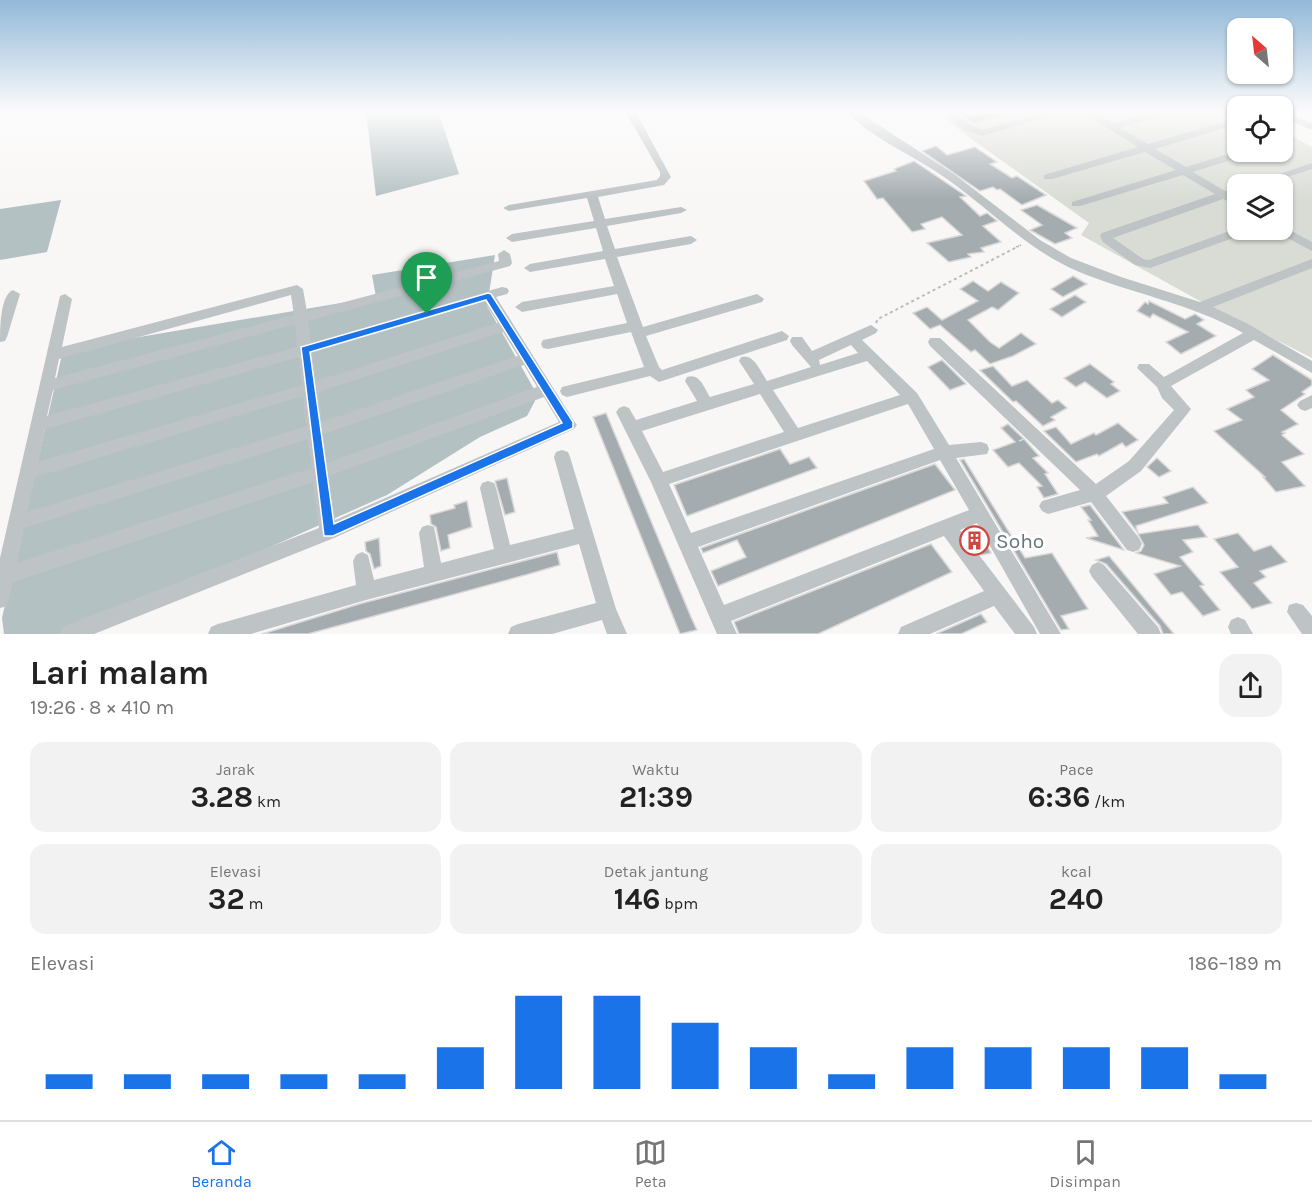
<!DOCTYPE html>
<html lang="id">
<meta charset="utf-8">
<style>
body{margin:0;font-family:Karla,sans-serif;background:#f2f2f2;color:#222;height:100vh;display:flex;flex-direction:column;font-size:22px;white-space:nowrap}
*{box-sizing:border-box;margin:0}
p{font-size:20px;color:#767676}
.icon{flex:none;width:33px;height:33px;fill:none;stroke:currentColor;stroke-width:2;stroke-linecap:round;stroke-linejoin:round}
.map{position:relative;height:634px;overflow:hidden}
.sheet{display:flex;flex-direction:column;background:#fff;flex:1}
.sheet>*{flex:none}
.needle{width:39px;rotate:332deg}
.controls{position:absolute;left:1227px;top:18px;display:grid;gap:12px}
.controls a{display:grid;place-items:center;width:66px;height:66px;border-radius:12px;background:#fff;box-shadow:0 2px 4px #0004;font-size:30px}
.pin{position:absolute;display:grid;place-items:center;width:51px;height:51px;color:#fff;margin:-62px -26px;border-radius:50% 50% 50% 0;rotate:-45deg;box-shadow:0 0 6px #0007}
.pin .icon{rotate:45deg}
.round{display:grid;place-items:center;flex:none;width:63px;height:63px;border-radius:18px;background:#f2f2f2}
.head{display:flex;align-items:center;justify-content:space-between;height:102px;padding:0 30px}
h1{font-size:33px;font-weight:700;line-height:45px}
.metrics{display:grid;grid-template-columns:repeat(3,1fr);gap:9px;height:102px;padding:6px 30px}
.metrics div{display:grid;align-content:center;border-radius:15px;background:#f2f2f2;text-align:center}
.metrics b{font-size:30px;font-weight:700}
.metrics small{font-size:16px;font-weight:400}
.metrics p{font-size:16px}
.chart{height:168px;padding:12px 30px}
.chart p{display:flex;justify-content:space-between}
.chart svg{width:100%;height:108px;margin-top:6px;stroke:#1a73e8;stroke-width:6}
.menu{display:flex;justify-content:space-around;align-items:center;height:84px;border-top:2px solid #e0e0e0;background:#fff;font-size:16px;color:#767676}
.menu a{display:grid;justify-items:center;gap:3px}
.menu .selected{color:#1a73e8}
.map>svg:first-child{display:block}
</style>
<div class="map">
<svg width="1312" height="634" viewBox="0 0 1312 634">
<rect width="100%" height="100%" fill="#f8f7f6"/>
<!-- green -->
<path fill="#d9dcd5" fill-rule="evenodd" d="M936,111H1237L1238,152H1282L1283,131L1312,147V358L1198,300L1081,235L1089,223L970,138ZM1238,184H1282V230H1238Z"/>
<!-- water -->
<g fill="#b4c1c3">
<path d="M366,111H438L459,174L376,196Z"/>
<path d="M61,200L47,252L0,260V209Z"/>
<path d="M495,255L487,306L534,389L535,401L527,416L480,437L387,495L75,634H4L2,618L63,350L376,297L372,275Z"/>
</g>
<!-- building -->
<g fill="#a4acb0" stroke="#dad9d8" stroke-width="1.5">
<path d="M967,111H1008L1009,114L974,124L962,115Z"/>
<path d="M936,146L947,155L975,147L997,162L990,164L1012,178L1017,176L1046,195L1022,205L1000,189L997,190L993,187L980,191L922,151Z"/>
<path d="M914,161L966,196L960,197L980,216L987,213L997,221L983,226L1001,242L981,248L984,252L968,254L971,257L949,262L927,243L962,235L942,217L921,224L925,229L912,232L883,198L877,199L864,181L896,171L894,169Z"/>
<path d="M1037,205L1077,228L1065,233L1072,238L1055,244L1030,230L1042,225L1021,210Z"/>
<path d="M1073,276L1087,284L1063,297L1051,289Z"/>
<path d="M973,281L988,291L1001,282L1019,293L998,310L992,307L968,320L990,342L999,348L1021,333L1036,344L1013,356L990,364L975,350L971,352L940,325L930,329L913,313L927,307L942,320L978,301L960,289Z"/>
<path d="M1075,295L1086,302L1062,317L1050,309Z"/>
<path d="M1149,301L1185,319L1195,314L1204,320L1197,324L1216,336L1181,354L1166,342L1188,332L1153,314L1150,318L1137,311L1145,302L1148,304Z"/>
<path d="M1273,355L1312,380V385L1302,392L1305,394L1281,410L1298,424L1282,432L1285,433L1282,435L1304,454L1282,462L1305,486L1276,492L1263,477H1265L1214,431L1242,420L1227,409L1254,397L1246,390L1269,380L1252,369Z"/>
<path d="M942,360L966,384L950,390L928,367Z"/>
<path d="M1090,364L1114,382L1111,384L1120,391L1107,398L1085,382L1076,387L1064,378Z"/>
<path d="M993,366L1012,386L1027,380L1052,403L1058,400L1067,408L1051,417L1055,420L1043,426L1016,401L1013,402L980,370Z"/>
<path d="M606,413L691,617L697,630L680,634L593,417Z"/>
<path d="M1118,423L1138,440L1126,447L1122,443L1099,456L1097,454L1076,462L1044,431L1056,427L1071,444L1094,433L1096,435Z"/>
<path d="M1008,424L1024,439L1019,441L1024,439L1039,456L1033,458L1048,473L1045,474L1058,494L1044,498L1037,487L1042,486L1019,463L1008,467L993,450L1015,442L1001,428Z"/>
<path d="M780,449L790,464L809,457L817,468L687,516L674,485Z"/>
<path d="M1157,458L1171,471L1159,477L1147,467Z"/>
<path d="M964,459L1025,558L1052,553L1088,609L1061,616L1069,629L1061,630L960,460Z"/>
<path d="M935,464L955,490L718,586L711,571L746,557L737,540L703,553L701,548Z"/>
<path d="M507,478L515,512L505,515L495,481Z"/>
<path d="M1193,487L1208,503L1136,526L1138,533L1122,512L1168,503L1163,497Z"/>
<path d="M467,501L472,527L448,535L450,548L441,551L436,527L431,524L430,515L455,508L454,505Z"/>
<path d="M1090,505L1124,550L1086,538L1098,536L1088,520H1091L1081,507Z"/>
<path d="M1198,525L1207,537L1183,540L1193,552L1180,557L1204,585L1200,586L1220,610L1203,616L1182,592L1171,595L1154,574L1180,566L1136,553L1141,551L1144,545L1138,534Z"/>
<path d="M976,526L991,553L982,555L964,531Z"/>
<path d="M1238,533L1254,551L1271,545L1287,562L1260,571L1266,577L1254,583L1272,603L1252,609L1220,572L1238,567L1214,539Z"/>
<path d="M379,538L381,566L374,569L370,554L366,551L365,542Z"/>
<path d="M931,544L952,572L818,634H739L734,622Z"/>
<path d="M557,552L560,565L529,574L308,634H262L359,604Z"/>
<path d="M1109,556L1174,634H1163L1160,626L1106,564L1096,560Z"/>
<path d="M981,614L987,622L961,634H936Z"/>
</g>
<g fill="none" stroke-linecap="round" stroke-linejoin="round">
<!-- path-far1 -->
<path stroke="#b8bcbe" stroke-width="1.5" stroke-dasharray="2 2" stroke-linecap="butt" d="M1016,247L1021,245"/>
<!-- path -->
<path stroke="#b8bcbe" stroke-width="2" stroke-dasharray="3 3" stroke-linecap="butt" d="M876,323L878,319L1019,246"/>
<!-- minor -->
<g fill="#bec3c5" fill-rule="evenodd">
<path d="M625,111H635L671,177L664,185L598,197L605,219L681,207L687,210L681,213L607,226L615,249L691,236L697,240L691,244L617,257L643,327L757,294L764,299L762,302L646,336L659,367L662,370L782,331L789,336L787,340L659,382L650,376L567,397L562,395L560,391L562,387L644,367L631,332L548,349L543,348L541,344L543,340L548,339L627,323L617,294L522,312L515,307L522,302L614,286L605,259L530,272L524,268L530,264L603,251L596,228L512,242L506,238L512,234L594,221L587,198L509,211L503,208L509,205L657,180L660,176V172Z"/>
<path d="M846,111H857L954,174L1040,240L1071,258L1121,277L1200,302L1312,259V268L1213,307L1248,324L1312,361V373L1254,340L1171,386L1191,409L1188,413L1141,471L1106,496L1139,538L1142,544L1139,550L1133,552L1127,550L1091,502L1048,514L1042,511L1039,506L1042,501L1080,490L930,346L928,342L930,338H940L1096,484L1129,461L1174,410L1162,398L1157,387L1137,368L1139,364H1149L1164,377L1243,333C1190,303 1132,294 1077,271C1026,249 989,208 944,177C913,155 872,139 846,111Z"/>
<path d="M965,111L958,115L969,124L982,130L1052,111H1068L982,136L962,129L947,114L951,111Z"/>
<path d="M1080,111H1092L1113,123L1158,111H1174L1120,128L1148,144L1238,118V124L1155,149L1186,167L1238,151L1251,152L1250,154L1193,172L1225,191L1238,187V194L1233,195L1238,198V206L1223,199L1113,238L1143,259L1149,260L1238,228L1249,230L1247,233L1150,268L1135,265L1103,242L1100,236L1102,233L1215,194L1183,175L1080,206H1072V202L1176,170L1145,152L1052,179H1044V175L1138,147Z"/>
<path d="M1282,111L1312,123V130L1282,117Z"/>
<path d="M1303,111H1312V113L1308,114Z"/>
<path d="M1287,136L1292,139L1282,143V137Z"/>
<path d="M1312,163V169L1266,184H1250Z"/>
<path d="M1282,226L1312,242V251L1278,233L1276,230H1282Z"/>
<path d="M504,250L510,254L512,263L510,266L308,321L311,343L502,287L507,288L509,291L507,294L496,297L574,421L577,425L574,429L334,538L94,634H60L63,627L70,624L319,528L313,482L13,582L7,606L0,608V558L60,296L65,294L72,299L62,347L297,285L303,289L307,312L499,261L498,254ZM291,295L294,315L55,378L59,359ZM484,301L498,323L316,381L312,353ZM295,324L297,347L47,416L53,390ZM503,332L518,356L322,422L318,392ZM299,357L302,385L38,462L45,429ZM524,365L537,387L327,463L323,434ZM303,396L307,426L27,512L35,477ZM544,397L559,422L335,520L329,476ZM308,439L312,468L17,563L24,528Z"/>
<path d="M13,290L20,294L7,337L5,341L0,342C0,329 0,295 13,290Z"/>
<path d="M871,325L878,330L876,333L862,340L917,393L949,445L981,442L987,444L989,449L987,454L956,458L1061,634H1040L977,523L960,530L1034,627L1037,634H1015L994,606L930,634H898L901,627L984,591L944,536L731,621L737,634H717L651,482L616,412L619,408L624,406L629,408L636,420L697,401L685,381L687,377C700,373 704,388 710,397L754,384L739,361L741,357C754,353 760,371 767,381L811,367L792,345L790,341L792,337H802L812,351ZM851,345L858,353L820,365L819,360ZM867,361L900,395L798,428L773,390ZM760,394L784,432L663,472L642,431ZM908,404L934,449L691,533L669,484ZM940,460L969,510L724,605L698,547Z"/>
<path d="M1312,395V408L1305,411L1300,409L1297,405L1300,401Z"/>
<path d="M562,450L568,452L570,457L616,609L627,634H607L602,620L552,634H508L511,627L518,624L596,603L579,544L366,600L251,634H208L211,627L218,624L356,585L353,561L356,555L362,552L368,555L374,580L424,567L419,533L422,527L428,525L434,527L441,563L494,549L480,488L482,483L488,481L494,483L496,488L510,545L574,529L554,457L556,452Z"/>
<path d="M1098,562L1104,565L1158,627L1161,634H1138L1092,577L1089,571L1092,565Z"/>
<path d="M1296,603L1303,605L1312,616V634H1302L1287,612L1289,605Z"/>
<path d="M1238,617L1245,620L1253,634H1231L1228,627L1231,620Z"/>
</g>
</g>
<!-- sky -->
<linearGradient id="sky" x2="0" y2="1"><stop stop-color="#93b9d9"/><stop offset="0.56" stop-color="#fcfbfb"/><stop offset="1" stop-color="#fcfbfb" stop-opacity="0"/></linearGradient>
<rect width="1312" height="200" fill="url(#sky)"/>
<!-- route -->
<path fill="#1a73e8" stroke="#fff" stroke-width="1.5" fill-rule="evenodd" d="M488,293L491,294L573,422V428L333,536H324L301,347ZM486,300L562,423L334,524L310,352Z"/>
<!-- icons -->
<defs>
<symbol id="building-ring" viewBox="-11 -11 22 22"><circle r="9.5" fill="#fff" stroke="#ce4740" stroke-width="1.5"/><path d="M-4-6H4V6H1V3H-1V6H-4ZM-2.5-4.3h1.7v1.8h-1.7ZM.8-4.3h1.7v1.8H.8ZM-2.5-1h1.7V.8h-1.7ZM.8-1h1.7V.8H.8Z" fill="#ce4740"/></symbol>
</defs>
<g fill-rule="evenodd">
<use href="#building-ring" x="958" y="524" width="33" height="33"/>
</g>
<g text-anchor="middle" dominant-baseline="central" stroke-width="6" stroke-linejoin="round" paint-order="stroke">
<!-- near-poi labels -->
<g font-size="21" fill="#66777d" stroke="#fff" text-anchor="start">
<text x="996" y="541">Soho</text>
</g>
</g>
</svg>
<div class="controls">
<a><svg class="needle" viewBox="-14 -14 28 28"><path d="M0-13l5 13h-10z" fill="#e53935"/><path d="M0 13l5-13h-10z" fill="#767676"/></svg></a>
<a><svg class="icon" aria-label="locate" viewBox="0 0 24 24"><circle cx="12" cy="12" r="6"/><path d="M12 2v4M12 18v4M2 12h4M18 12h4"/></svg></a>
<a><svg class="icon" aria-label="layers" viewBox="0 0 24 24"><path d="M12 4l9 5-9 5-9-5zM3 14l9 5 9-5"/></svg></a>
</div>
<div class="pin" style="left:427px;top:314px;background:#1e9e55"><svg class="icon" aria-label="arrive" viewBox="0 0 24 24"><path d="M6 21V4h12l-3 4 3 4H6"/></svg></div>
</div>
<section class="sheet">
<div class="head"><div><h1>Lari malam</h1><p>19:26 · 8 × 410 m</p></div><a class="round"><svg class="icon" aria-label="share" viewBox="0 0 24 24"><path d="M12 15V3M7 8l5-5 5 5M5 13v7h14v-7"/></svg></a></div>
<div class="metrics">
<div><p>Jarak</p><b>3.28<small> km</small></b></div>
<div><p>Waktu</p><b>21:39</b></div>
<div><p>Pace</p><b>6:36<small> /km</small></b></div>
</div>
<div class="metrics">
<div><p>Elevasi</p><b>32<small> m</small></b></div>
<div><p>Detak jantung</p><b>146<small> bpm</small></b></div>
<div><p>kcal</p><b>240</b></div>
</div>
<div class="chart"><p><span>Elevasi</span>186–189 m</p>
<svg viewBox="0 0 160 44" preserveAspectRatio="none"><path d="M5 44V38M15 44V38M25 44V38M35 44V38M45 44V38M55 44V27M65 44V6M75 44V6M85 44V17M95 44V27M105 44V38M115 44V27M125 44V27M135 44V27M145 44V27M155 44V38"/></svg>
</div>
</section>
<nav class="menu">
<a class="selected"><svg class="icon" aria-label="home" viewBox="0 0 24 24"><path d="M3 11l9-7 9 7M6 9v11h12V9"/></svg>Beranda</a>
<a><svg class="icon" aria-label="map" viewBox="0 0 24 24"><path d="M3 6l6-2 6 2 6-2v14l-6 2-6-2-6 2zM9 4v14M15 6v14"/></svg>Peta</a>
<a><svg class="icon" aria-label="saved" viewBox="0 0 24 24"><path d="M7 4h10v16l-5-4-5 4z"/></svg>Disimpan</a>
</nav>
